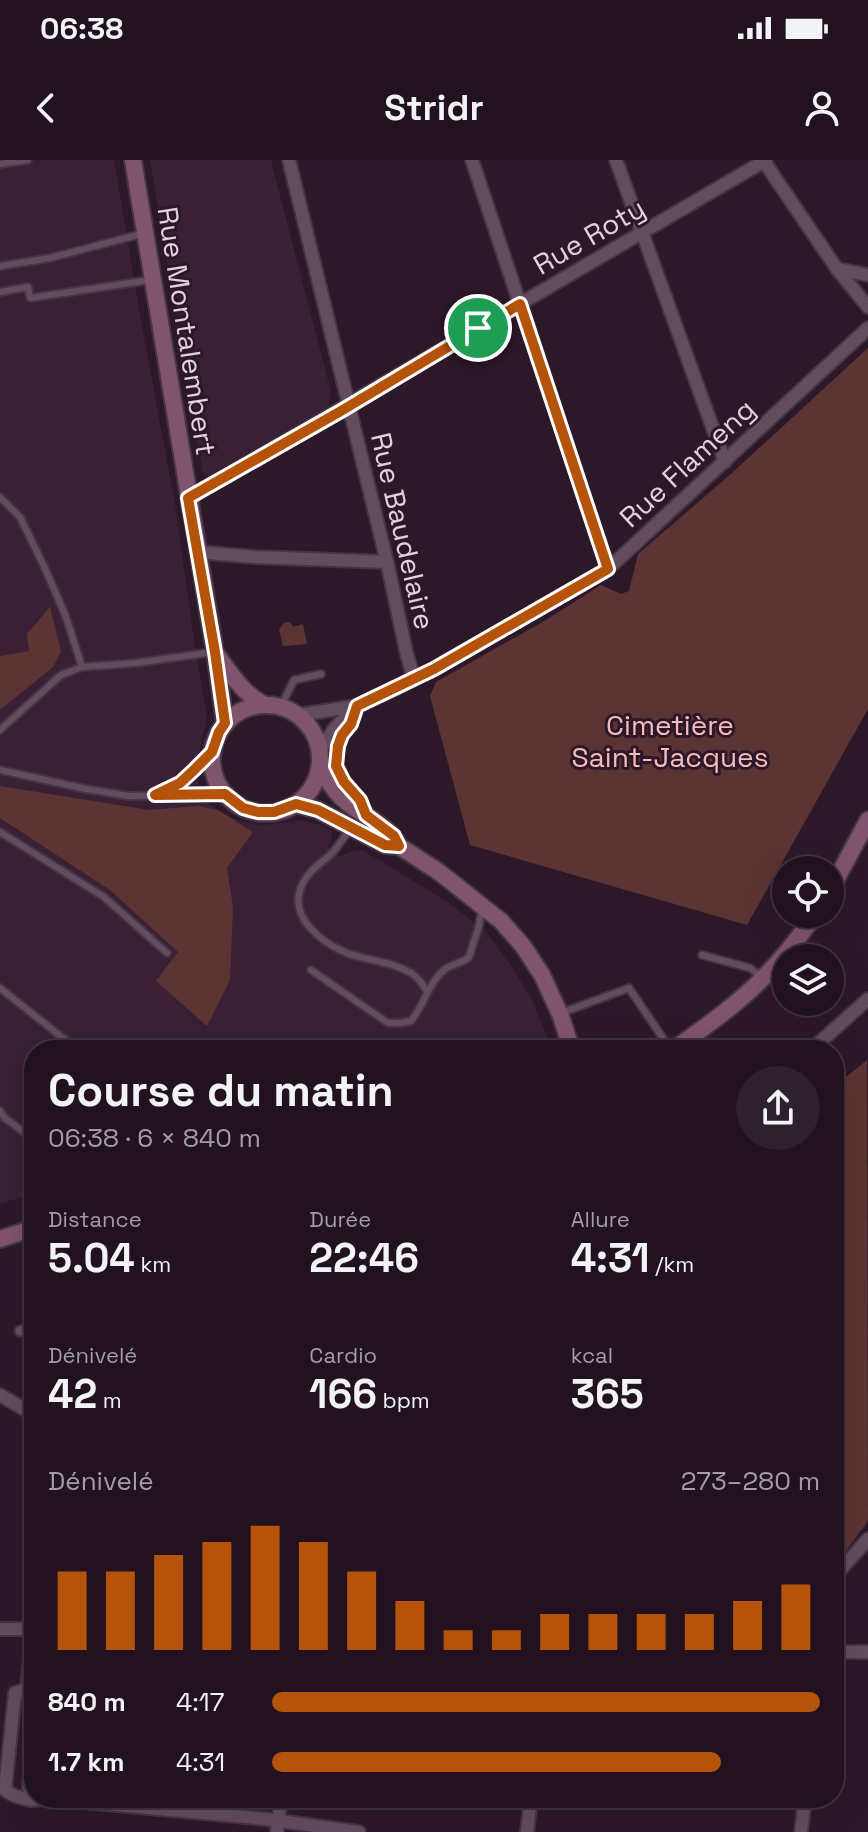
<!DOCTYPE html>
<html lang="fr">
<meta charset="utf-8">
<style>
body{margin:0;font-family:"Space Grotesk",sans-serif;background:#2e202c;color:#f1f3f6;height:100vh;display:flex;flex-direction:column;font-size:30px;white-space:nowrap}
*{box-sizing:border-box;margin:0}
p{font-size:26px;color:#a29ea4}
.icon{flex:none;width:44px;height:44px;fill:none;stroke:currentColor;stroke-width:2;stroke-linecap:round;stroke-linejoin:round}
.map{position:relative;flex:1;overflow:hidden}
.side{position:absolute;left:24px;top:880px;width:820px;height:768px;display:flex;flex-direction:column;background:#22121f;border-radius:32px;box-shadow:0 8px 32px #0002,0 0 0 2px #3f323d}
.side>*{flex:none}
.buttons{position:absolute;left:772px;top:696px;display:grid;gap:16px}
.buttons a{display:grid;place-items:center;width:72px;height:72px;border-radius:50%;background:#22121f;box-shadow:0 8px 32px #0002,0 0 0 2px #3f323d;font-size:40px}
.pin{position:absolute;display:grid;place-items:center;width:68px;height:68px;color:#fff;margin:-34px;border:4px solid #fff;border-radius:50%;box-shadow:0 2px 8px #0007}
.round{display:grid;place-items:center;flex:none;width:84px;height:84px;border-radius:42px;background:#2e202c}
.head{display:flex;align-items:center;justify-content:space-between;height:136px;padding:0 24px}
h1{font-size:44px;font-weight:700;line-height:60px}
.stats{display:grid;grid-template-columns:repeat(3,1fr);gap:12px;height:136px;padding:8px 24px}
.stats div{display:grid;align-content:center}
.stats b{font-size:40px;font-weight:700}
.stats small{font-size:22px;font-weight:400}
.stats p{font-size:22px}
.chart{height:224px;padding:16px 24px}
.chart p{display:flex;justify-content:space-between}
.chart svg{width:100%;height:144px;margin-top:8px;stroke:#b45309;stroke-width:6}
ul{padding:0 24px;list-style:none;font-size:26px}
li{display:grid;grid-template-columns:128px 96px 1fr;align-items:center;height:60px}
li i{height:20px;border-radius:10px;background:#b45309}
.status{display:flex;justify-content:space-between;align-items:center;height:56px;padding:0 40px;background:#22121f;direction:ltr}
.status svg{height:22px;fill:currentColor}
header{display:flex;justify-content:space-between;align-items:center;height:104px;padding:0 24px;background:#22121f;font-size:36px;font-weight:700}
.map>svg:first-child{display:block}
</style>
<div class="status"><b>06:38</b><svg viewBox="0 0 49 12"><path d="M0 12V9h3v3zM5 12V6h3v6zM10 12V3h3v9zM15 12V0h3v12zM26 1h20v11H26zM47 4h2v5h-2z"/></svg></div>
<header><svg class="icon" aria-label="back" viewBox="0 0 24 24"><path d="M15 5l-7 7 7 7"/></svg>Stridr<svg class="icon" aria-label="person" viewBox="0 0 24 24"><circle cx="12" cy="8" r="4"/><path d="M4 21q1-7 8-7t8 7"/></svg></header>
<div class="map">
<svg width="868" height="1672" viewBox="0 0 868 1672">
<rect width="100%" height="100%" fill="#2d1829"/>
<!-- built -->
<g fill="#392035">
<path d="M0,0H114L141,161L175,344L196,494L207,557L195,610L201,635L210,645L235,659L246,662L261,665L274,664L302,660L323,666L331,670L332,679L328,687L340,697L349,692L363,690L449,743L487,773L514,810L533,842L548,880L541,890H34V1033L0,1044Z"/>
<path d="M150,0H273L271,1L331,232L329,246L209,317L203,313Z"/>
</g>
<!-- green -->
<g fill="#5d3434">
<path d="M868,188V549L747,765L470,685L430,536L436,522L546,460L601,425L621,434L629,431L638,394L732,313Z"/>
<path d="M50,447L61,491L53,507L0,550V496L29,491L27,474Z"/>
<path d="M289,462L294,467L303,464L307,484L283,486L279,469L284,463Z"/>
<path d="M0,626L149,650L198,646L218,650L253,672L227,708L233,747L230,820L207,866L156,821L178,792L110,730L0,658Z"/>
<path d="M867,900L868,1361L843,1395L834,1403V927Z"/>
</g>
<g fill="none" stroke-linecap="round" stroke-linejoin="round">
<defs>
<g id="service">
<path d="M0,4L28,0"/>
<path d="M0,106L50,98L145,73"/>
<path d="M0,132L28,127L30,138L150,120"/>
<path d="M0,337L20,357L44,406L66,457L82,507"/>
<path d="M281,546L294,520L321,514"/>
<path d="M354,553C351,564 348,565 342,575C333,590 334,609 344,623C351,632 359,637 363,648"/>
<path d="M0,570L61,515L82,507L136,503L213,492"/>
<path d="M0,610L86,629L129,636L225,634"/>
<path d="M158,633L180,623L212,592"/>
<path d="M351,667C345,676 340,684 333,692C323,702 309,710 303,723C286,755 320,782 347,793C368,801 391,801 411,813C419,818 423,824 427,832"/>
<path d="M0,672L104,737L167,793"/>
<path d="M702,795L750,808L760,816"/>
<path d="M311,810L388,863H400L411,861C424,845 429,822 445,809C453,804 462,803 469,797L479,766L482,749"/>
<path d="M0,828L78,890"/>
<path d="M561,853L629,828L671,890"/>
<path d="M0,951L5,958L34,980"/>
</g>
<path id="pedestrian" d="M20,1171L34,1168"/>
<g id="minor">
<path d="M289,0L387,402L407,495L414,519"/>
<path d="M472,0L608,409"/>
<path d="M616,0L725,302"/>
<path d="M763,0L837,109L868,147"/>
<path d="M837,109L868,115"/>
<path d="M188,338L766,0"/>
<path d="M197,392L255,397L387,402"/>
<path d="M298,555L357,546L393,530L434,509L608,409L868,168"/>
<path d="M320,591L334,569L357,546"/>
<path d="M811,890L868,839"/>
<path d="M0,1235L34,1255"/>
<path d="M834,1417L868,1379"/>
<path d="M0,1469H34"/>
<path d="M33,1469L27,1529L34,1536"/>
<path d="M834,1492H868"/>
<path d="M27,1529L15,1533L5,1630C19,1641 34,1640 51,1639L266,1659L359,1672"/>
<path d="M31,1640L29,1626L34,1576"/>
<path d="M277,1672L281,1638"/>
<path d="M527,1672L531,1638"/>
<path d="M801,1672L805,1638"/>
</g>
<g id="secondary">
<path d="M133,0L215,492L225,563"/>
<path d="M216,494C230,512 242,533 263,544"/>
<circle cx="266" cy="599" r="54"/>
<path d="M320,605C325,616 332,628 341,637C359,655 387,663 399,686"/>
<path d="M296,644L318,650L385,685L399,686L439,712L501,761L523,786L542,815L560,854L572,890"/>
<path d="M830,731L868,660"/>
<path d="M673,890C705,867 738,844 765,816C784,797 800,776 816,754"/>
<path d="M0,1079L34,1068"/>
</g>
</defs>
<!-- service casing -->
<use href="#service" stroke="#453543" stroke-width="10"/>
<!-- pedestrian casing -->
<use href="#pedestrian" stroke="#453543" stroke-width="13"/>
<!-- minor casing -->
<use href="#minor" stroke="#453543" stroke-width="16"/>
<!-- secondary casing -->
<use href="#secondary" stroke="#453543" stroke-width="20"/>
<!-- service -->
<use href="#service" stroke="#644c5f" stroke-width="6"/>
<!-- pedestrian -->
<use href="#pedestrian" stroke="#644c5f" stroke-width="9"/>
<!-- minor -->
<use href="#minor" stroke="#644c5f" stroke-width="12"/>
<!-- secondary -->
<use href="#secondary" stroke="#80546c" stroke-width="16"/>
</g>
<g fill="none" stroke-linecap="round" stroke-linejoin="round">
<defs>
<path id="route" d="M520,144L608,409L434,509L357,546L351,564L342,575L338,586L336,606L344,622L360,640L366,655L394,676L399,686L385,685L318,650L296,644L274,652H258L243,648L225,634L155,635L180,623L194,610L212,592L219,572L225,563L215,492L188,338L341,251Z"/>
</defs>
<!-- route casing -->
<use href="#route" stroke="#fff" stroke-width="16"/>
<!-- route -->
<use href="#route" stroke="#b45309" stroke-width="10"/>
</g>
<g text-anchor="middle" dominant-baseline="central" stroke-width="6" stroke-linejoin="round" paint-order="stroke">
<!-- street labels -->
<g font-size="28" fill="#e1d2de" stroke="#2d1829">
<text transform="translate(589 76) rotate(-30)">Rue Roty</text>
<text transform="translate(187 171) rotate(81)">Rue Montalembert</text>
<text transform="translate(687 303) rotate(-43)">Rue Flameng</text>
<text transform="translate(403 371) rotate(77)">Rue Baudelaire</text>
</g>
<!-- park labels -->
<g font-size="28" fill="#f7bbb9" stroke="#2d1829">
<text x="670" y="565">Cimetière<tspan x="670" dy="32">Saint-Jacques</tspan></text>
</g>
</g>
</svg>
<div class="buttons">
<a><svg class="icon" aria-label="locate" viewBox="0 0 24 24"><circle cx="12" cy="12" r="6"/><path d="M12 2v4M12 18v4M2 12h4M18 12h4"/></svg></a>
<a><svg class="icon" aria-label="layers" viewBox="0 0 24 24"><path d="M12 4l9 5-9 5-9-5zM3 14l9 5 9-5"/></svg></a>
</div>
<div class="pin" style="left:478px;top:168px;background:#1e9e55"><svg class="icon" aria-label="arrive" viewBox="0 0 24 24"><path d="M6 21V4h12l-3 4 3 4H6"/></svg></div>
<section class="side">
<div class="head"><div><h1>Course du matin</h1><p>06:38 · 6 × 840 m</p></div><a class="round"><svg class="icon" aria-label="share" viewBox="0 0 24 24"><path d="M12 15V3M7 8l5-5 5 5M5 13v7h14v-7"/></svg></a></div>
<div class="stats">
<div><p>Distance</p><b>5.04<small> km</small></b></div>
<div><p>Durée</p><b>22:46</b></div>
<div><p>Allure</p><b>4:31<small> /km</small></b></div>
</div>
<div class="stats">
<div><p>Dénivelé</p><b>42<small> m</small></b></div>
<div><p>Cardio</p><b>166<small> bpm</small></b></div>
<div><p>kcal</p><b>365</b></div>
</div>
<div class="chart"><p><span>Dénivelé</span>273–280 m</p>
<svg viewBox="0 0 160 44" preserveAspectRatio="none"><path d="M5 44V20M15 44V20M25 44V15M35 44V11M45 44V6M55 44V11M65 44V20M75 44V29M85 44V38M95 44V38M105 44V33M115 44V33M125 44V33M135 44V33M145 44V29M155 44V24"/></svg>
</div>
<ul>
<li><b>840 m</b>4:17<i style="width:100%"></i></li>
<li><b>1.7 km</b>4:31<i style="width:82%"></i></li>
</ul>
</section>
</div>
